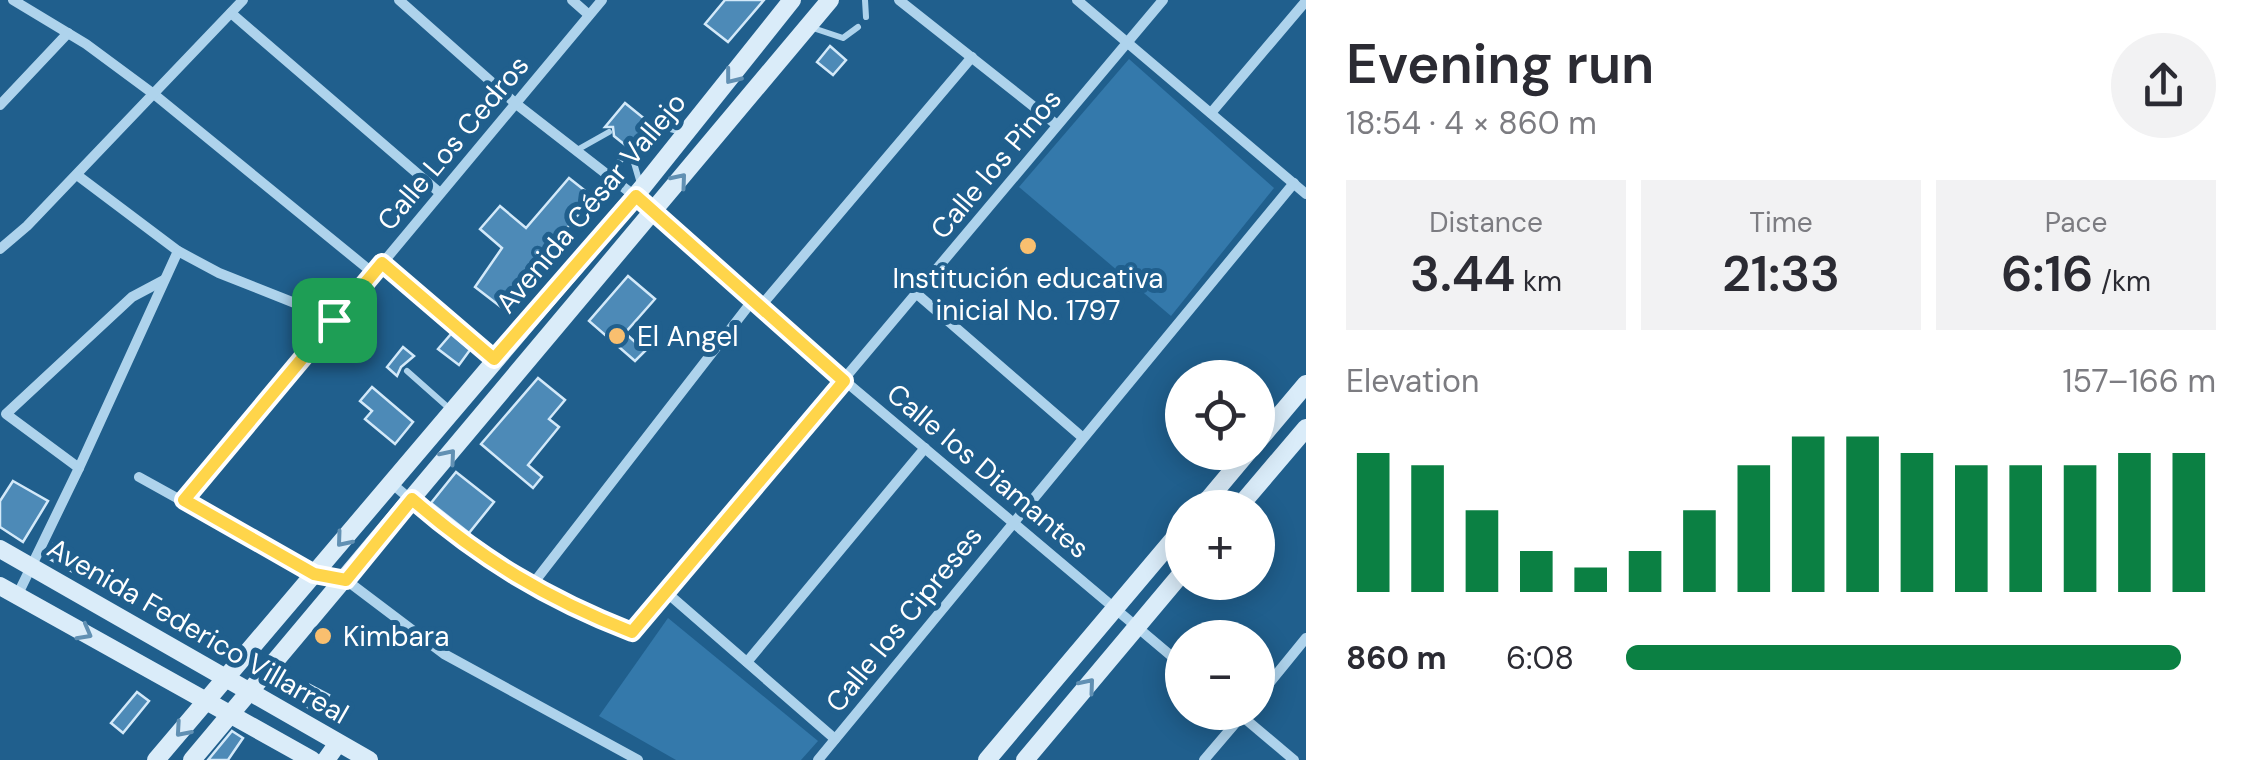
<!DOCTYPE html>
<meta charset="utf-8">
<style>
body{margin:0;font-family:"DM Sans",sans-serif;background:#f2f2f3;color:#2b2b33;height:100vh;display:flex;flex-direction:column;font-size:38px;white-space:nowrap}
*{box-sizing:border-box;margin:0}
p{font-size:32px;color:#7c7c81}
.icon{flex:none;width:55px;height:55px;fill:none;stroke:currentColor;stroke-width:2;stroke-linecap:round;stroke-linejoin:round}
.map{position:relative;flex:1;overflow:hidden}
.details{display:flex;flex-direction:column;background:#fff;width:950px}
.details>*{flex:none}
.tools{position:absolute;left:1165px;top:360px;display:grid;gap:20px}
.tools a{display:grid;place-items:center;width:110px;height:110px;border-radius:50%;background:#fff;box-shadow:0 5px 25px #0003;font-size:50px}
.pin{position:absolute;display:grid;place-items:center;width:85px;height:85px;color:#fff;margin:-42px;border-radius:20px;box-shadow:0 5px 15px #0006}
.round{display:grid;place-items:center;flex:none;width:105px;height:105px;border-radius:52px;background:#f2f2f3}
.summary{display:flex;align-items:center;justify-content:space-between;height:170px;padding:0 40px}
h1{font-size:55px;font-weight:600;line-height:75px}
.metrics{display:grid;grid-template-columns:repeat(3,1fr);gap:15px;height:170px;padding:10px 40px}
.metrics div{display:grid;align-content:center;border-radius:0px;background:#f2f2f3;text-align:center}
.metrics b{font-size:50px;font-weight:600}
.metrics small{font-size:28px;font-weight:400}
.metrics p{font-size:28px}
.chart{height:280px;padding:20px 40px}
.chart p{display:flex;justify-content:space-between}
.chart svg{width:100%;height:180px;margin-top:10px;stroke:#0b8043;stroke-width:6}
ul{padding:0 40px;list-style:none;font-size:32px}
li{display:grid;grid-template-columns:160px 120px 1fr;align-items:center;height:75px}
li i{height:25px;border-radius:12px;background:#0b8043}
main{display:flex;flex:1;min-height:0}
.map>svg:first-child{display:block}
</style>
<main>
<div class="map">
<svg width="1306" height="760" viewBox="0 0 1306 760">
<rect width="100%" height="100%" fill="#205f8d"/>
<!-- green -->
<g fill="#3479ab">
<path d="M1129,59L1274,188L1171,316L1019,187Z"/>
<path d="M668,618L818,741L801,760H676L599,716Z"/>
</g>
<!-- building -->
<g fill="#4d8ab7" stroke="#d3e9f9" stroke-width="2.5">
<path d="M725,0H764L728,42L705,24Z"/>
<path d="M830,46L846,60L833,75L817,62Z"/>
<path d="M625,103L646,120L645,127L652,131L637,149L634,143L625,145L614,136L613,127H605Z"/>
<path d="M569,178L593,197L501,307L475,287L502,248L480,229L500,206L526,228Z"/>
<path d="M628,276L655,299L625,333L645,351L635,361L589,321Z"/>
<path d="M451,334L470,350L459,365L438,349Z"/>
<path d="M403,347L414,356L401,367L397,376L387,367Z"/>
<path d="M538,378L565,400L549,419L559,427L528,465L542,477L533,488L481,444Z"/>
<path d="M372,387L413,422L395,444L365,419L372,411L360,401Z"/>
<path d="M456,472L494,502L469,533L431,503Z"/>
<path d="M13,481L48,501L23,542L0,527V501Z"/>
<path d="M53,544L97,568L89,581L46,557Z"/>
<path d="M310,685L329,695L319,713L300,703Z"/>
<path d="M137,692L149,701L123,733L111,723Z"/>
<path d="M232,731L243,738L228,760H208Z"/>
</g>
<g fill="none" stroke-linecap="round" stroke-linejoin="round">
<!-- lane -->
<g stroke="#aed3ec" stroke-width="6">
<path d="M865,0L866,17"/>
<path d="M810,27L843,38L858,27"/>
<path d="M651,124L682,132"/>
<path d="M630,149L641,187"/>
<path d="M577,150L609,132"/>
<path d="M608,175L629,150"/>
<path d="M407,371L451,410"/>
</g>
<!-- street -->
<g stroke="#aed3ec" stroke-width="10">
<path d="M13,0L86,44L155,95L373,273"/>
<path d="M399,0L515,103L654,211L845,381L1182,665"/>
<path d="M572,0L589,15"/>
<path d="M899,0L1057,125"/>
<path d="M1077,0L1306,194"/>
<path d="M231,13L440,193"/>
<path d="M0,105L68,33"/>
<path d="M1211,113L1306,1"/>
<path d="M77,175L178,251L219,273L335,319"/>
<path d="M0,249L27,226L243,0"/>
<path d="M382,263L494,359"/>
<path d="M917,294L1082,437"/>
<path d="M760,307L972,57"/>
<path d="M79,468L6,414L132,297L164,280"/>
<path d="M139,477L314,574L346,580L444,654L638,760"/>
<path d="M390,482L461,542L572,609L632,631L1163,0"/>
<path d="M185,500L602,0"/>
<path d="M532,585L753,300"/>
<path d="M666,592L835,739"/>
<path d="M17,596L79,468L178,251"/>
<path d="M747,662L925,448"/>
<path d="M1258,697L1306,638"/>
<path d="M1237,712L1294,760"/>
<path d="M818,760L1294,183"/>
<path d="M1204,760L1245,712"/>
</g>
<!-- secondary -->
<g stroke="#daecf9" stroke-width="18">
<path d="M1258,441L1306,384"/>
<path d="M1201,508L1248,452"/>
<path d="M1238,508L1306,428"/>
<path d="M0,549L369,760"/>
<path d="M0,586L312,760"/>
<path d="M156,760L641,189L792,0"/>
<path d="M192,760L830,0"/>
<path d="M326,760L338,743"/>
<path d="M987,760L1182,529"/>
<path d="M1025,760L1182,573"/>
</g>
</g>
<!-- one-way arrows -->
<defs><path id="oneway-chevron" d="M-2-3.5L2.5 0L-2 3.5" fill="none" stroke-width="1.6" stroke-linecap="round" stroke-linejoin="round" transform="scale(2.5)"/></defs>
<g stroke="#6190b3">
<use href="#oneway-chevron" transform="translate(732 77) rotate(128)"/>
<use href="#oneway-chevron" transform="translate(680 180) rotate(-50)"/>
<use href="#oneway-chevron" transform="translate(449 456) rotate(-50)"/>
<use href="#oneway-chevron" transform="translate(343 540) rotate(130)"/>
<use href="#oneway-chevron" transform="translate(85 633) rotate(29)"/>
<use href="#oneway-chevron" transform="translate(1088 685) rotate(-50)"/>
<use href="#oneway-chevron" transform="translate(182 730) rotate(131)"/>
</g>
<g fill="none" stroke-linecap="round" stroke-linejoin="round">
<defs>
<path id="route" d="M636,196L844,381L632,632C547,599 481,559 412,499L346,580L314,574L184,500L382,263L494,359Z"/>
</defs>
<!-- route casing -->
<use href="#route" stroke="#fff" stroke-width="20"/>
<!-- route -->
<use href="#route" stroke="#ffd54a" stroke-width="12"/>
</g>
<!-- markers -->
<g fill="#f9bf6f" stroke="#205f8d" stroke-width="4">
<circle cx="1028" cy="246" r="10"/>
<circle cx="617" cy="336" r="10"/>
<circle cx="323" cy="636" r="10"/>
</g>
<g text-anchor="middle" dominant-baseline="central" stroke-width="10" stroke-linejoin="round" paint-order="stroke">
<!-- street labels -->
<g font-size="28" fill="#fff" stroke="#205f8d">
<text transform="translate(453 143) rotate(-50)">Calle Los Cedros</text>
<text transform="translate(996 164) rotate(-50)">Calle los Pinos</text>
<text transform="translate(591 203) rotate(-50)">Avenida César Vallejo</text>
<text transform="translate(988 471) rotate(40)">Calle los Diamantes</text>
<text transform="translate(904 619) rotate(-51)">Calle los Cipreses</text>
<text transform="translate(198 631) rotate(30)">Avenida Federico Villarreal</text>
</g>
<!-- poi labels -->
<g font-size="28" fill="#fff" stroke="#205f8d" text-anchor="start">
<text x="1028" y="278" text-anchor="middle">Institución educativa<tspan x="1028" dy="32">inicial No. 1797</tspan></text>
<text x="637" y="336">El Angel</text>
<text x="343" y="636">Kimbara</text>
</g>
</g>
</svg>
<div class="tools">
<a><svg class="icon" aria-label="locate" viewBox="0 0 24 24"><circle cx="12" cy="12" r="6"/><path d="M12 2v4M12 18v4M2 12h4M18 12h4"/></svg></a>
<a>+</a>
<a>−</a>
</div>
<div class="pin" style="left:334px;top:320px;background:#1e9e55"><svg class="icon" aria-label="arrive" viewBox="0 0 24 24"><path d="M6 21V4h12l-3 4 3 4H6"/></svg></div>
</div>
<section class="details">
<div class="summary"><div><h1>Evening run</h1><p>18:54 · 4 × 860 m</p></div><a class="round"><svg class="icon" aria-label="share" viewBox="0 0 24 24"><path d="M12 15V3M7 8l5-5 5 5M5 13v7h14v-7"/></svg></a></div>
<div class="metrics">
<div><p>Distance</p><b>3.44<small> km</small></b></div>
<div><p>Time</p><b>21:33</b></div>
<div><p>Pace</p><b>6:16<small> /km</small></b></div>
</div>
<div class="chart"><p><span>Elevation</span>157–166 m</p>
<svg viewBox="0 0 160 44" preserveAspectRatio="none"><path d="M5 44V10M15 44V13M25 44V24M35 44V34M45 44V38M55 44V34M65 44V24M75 44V13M85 44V6M95 44V6M105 44V10M115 44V13M125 44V13M135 44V13M145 44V10M155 44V10"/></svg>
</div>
<ul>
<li><b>860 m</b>6:08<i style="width:94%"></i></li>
</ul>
</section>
</main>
